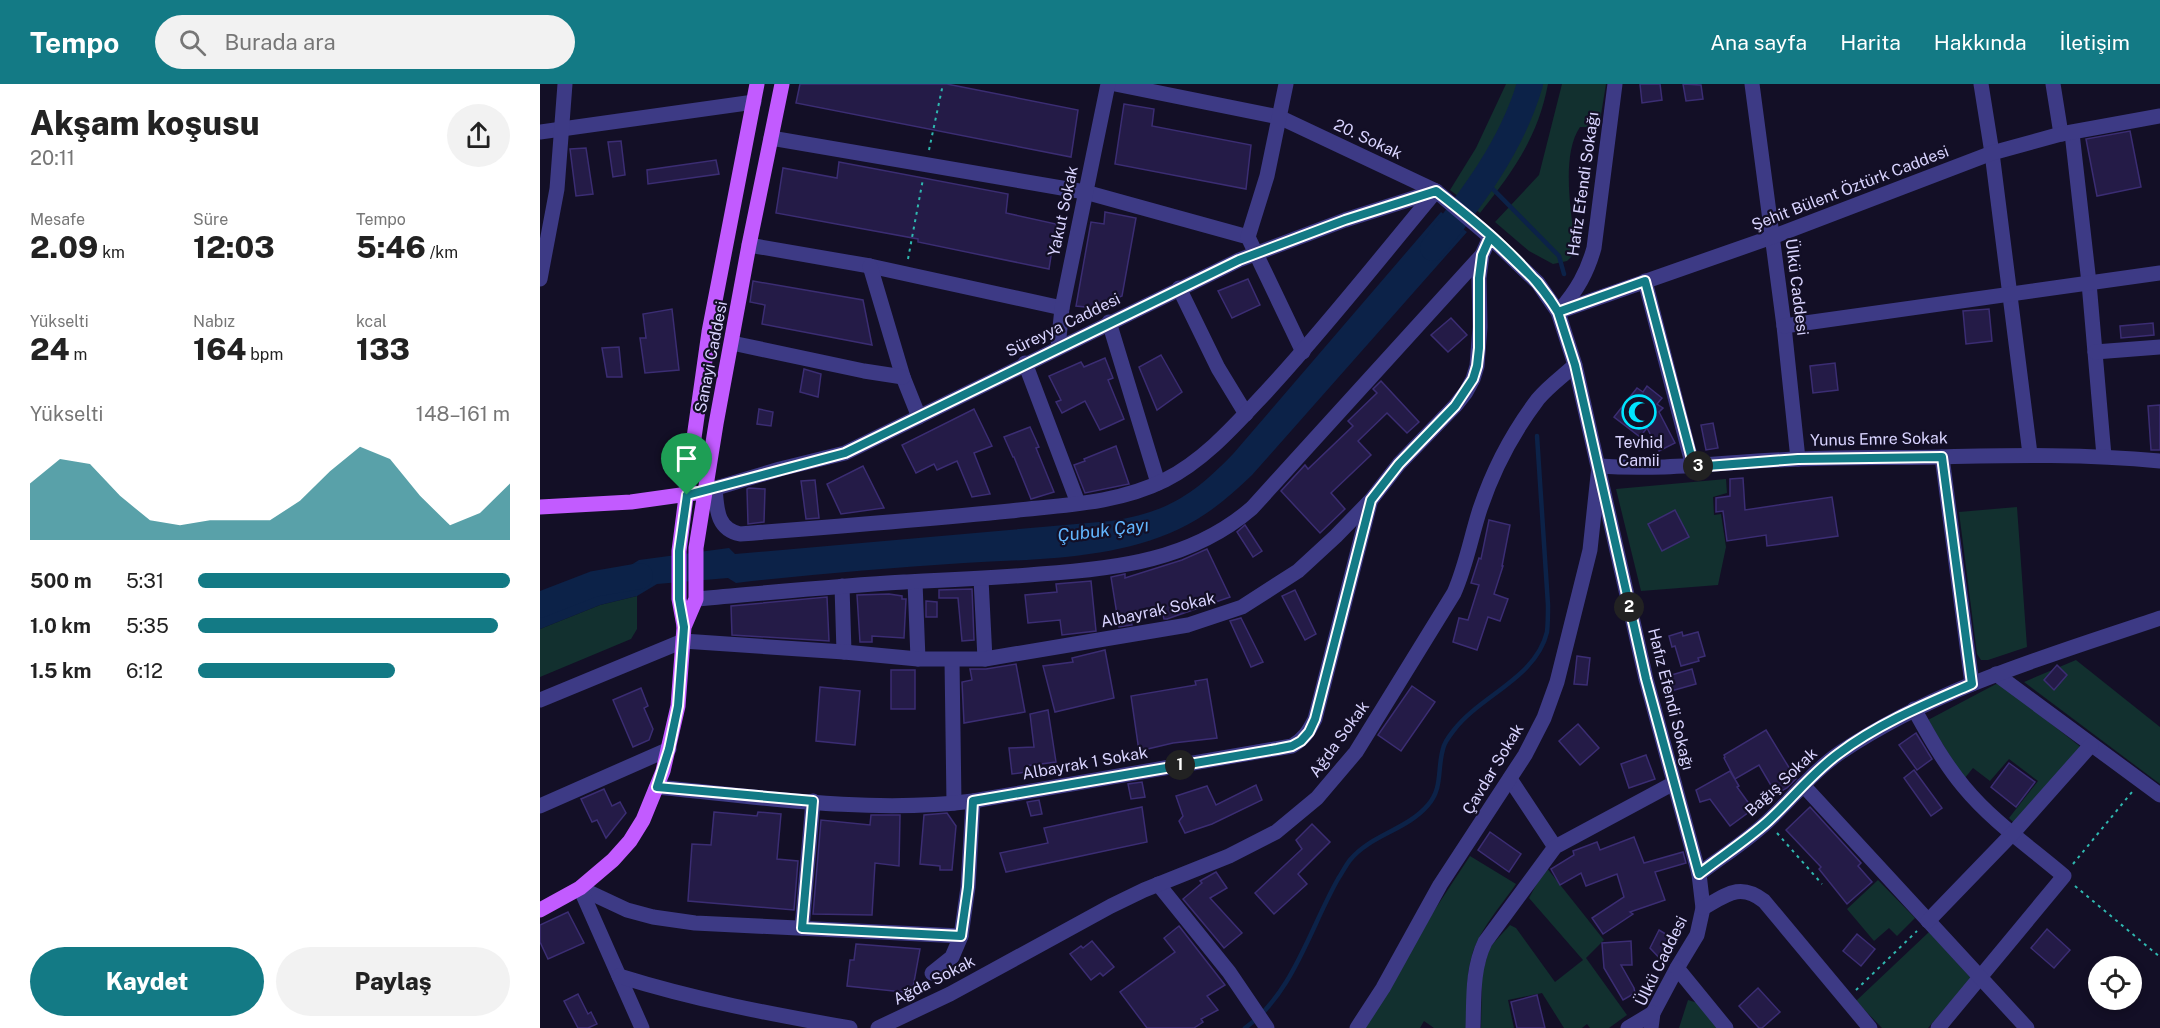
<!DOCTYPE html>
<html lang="tr">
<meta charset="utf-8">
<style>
body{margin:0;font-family:"Public Sans",sans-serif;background:#f2f2f2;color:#222;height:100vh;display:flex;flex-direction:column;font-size:22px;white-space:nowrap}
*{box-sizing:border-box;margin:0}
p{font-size:20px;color:#767676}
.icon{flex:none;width:33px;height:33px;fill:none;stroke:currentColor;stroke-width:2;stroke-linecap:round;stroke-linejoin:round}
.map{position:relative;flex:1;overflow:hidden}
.sheet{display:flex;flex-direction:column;background:#fff;width:540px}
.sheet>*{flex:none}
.tools{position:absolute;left:1548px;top:872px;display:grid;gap:12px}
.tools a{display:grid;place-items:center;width:54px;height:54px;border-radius:50%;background:#fff;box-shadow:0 3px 9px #0003;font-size:30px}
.pin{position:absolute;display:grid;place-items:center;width:51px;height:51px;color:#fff;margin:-62px -26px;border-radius:50% 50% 50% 0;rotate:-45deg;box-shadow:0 0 6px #0007}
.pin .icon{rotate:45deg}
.km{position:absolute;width:30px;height:30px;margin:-15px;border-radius:50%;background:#222;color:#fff;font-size:16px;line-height:30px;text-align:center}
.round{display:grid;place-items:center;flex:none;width:63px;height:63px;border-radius:32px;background:#f2f2f2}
.summary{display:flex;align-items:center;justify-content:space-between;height:102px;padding:0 30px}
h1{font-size:33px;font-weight:800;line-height:45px}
.figures{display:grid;grid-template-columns:repeat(3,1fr);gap:9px;height:102px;padding:6px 30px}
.figures div{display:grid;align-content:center}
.figures b{font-size:30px;font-weight:800}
.figures small{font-size:16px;font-weight:400}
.figures p{font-size:16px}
.chart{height:168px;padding:12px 30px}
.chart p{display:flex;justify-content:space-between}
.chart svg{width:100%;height:108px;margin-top:6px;fill:#137a85;opacity:.7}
.button{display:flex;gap:12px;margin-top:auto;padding:12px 30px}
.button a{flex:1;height:69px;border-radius:36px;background:#137a85;color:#fff;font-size:24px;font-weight:800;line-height:69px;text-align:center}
.button a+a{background:#f2f2f2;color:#222}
ul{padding:0 30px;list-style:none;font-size:20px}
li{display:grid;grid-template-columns:96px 72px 1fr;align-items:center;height:45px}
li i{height:15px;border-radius:8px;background:#137a85}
header{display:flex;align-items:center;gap:36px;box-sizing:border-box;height:84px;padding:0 30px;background:#137a85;color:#fff}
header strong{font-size:28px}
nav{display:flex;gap:33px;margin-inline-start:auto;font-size:21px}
.search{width:420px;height:54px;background:#f2f2f2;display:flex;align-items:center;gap:15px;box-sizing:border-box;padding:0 21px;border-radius:33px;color:#767676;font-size:22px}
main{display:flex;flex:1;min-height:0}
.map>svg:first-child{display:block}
</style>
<header>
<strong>Tempo</strong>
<div class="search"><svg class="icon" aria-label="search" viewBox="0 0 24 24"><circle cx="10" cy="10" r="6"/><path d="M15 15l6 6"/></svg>Burada ara</div>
<nav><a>Ana sayfa</a><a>Harita</a><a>Hakkında</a><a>İletişim</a></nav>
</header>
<main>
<section class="sheet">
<div class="summary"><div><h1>Akşam koşusu</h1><p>20:11</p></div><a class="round"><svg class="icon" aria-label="share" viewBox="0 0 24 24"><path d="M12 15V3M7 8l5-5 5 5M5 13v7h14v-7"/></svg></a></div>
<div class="figures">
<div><p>Mesafe</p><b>2.09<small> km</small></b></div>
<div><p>Süre</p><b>12:03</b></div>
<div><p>Tempo</p><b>5:46<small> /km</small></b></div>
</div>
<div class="figures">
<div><p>Yükselti</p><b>24<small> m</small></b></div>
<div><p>Nabız</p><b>164<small> bpm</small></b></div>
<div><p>kcal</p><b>133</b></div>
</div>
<div class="chart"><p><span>Yükselti</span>148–161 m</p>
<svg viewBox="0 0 160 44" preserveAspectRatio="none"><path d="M0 44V21L10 11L20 13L30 26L40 36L50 38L60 36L70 36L80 36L90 28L100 16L110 6L120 11L130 26L140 38L150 33L160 21V44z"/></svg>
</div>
<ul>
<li><b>500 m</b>5:31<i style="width:100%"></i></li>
<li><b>1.0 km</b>5:35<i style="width:96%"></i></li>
<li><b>1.5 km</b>6:12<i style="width:63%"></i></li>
</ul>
<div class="button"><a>Kaydet</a><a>Paylaş</a></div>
</section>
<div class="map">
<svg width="1620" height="944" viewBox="0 0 1620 944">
<rect width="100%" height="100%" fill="#130f26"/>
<!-- green -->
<g fill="#12302f">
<path d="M966,0H1008C998,53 973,88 940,129L910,106L936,64Z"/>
<path d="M1022,0H1066L1059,43H1040C1020,72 1032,134 1036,168L1027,177L1013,180L989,167L955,138L999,91Z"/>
<path d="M1186,395L1187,409L1173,413L1174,431L1181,430L1186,463L1178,501L1101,507L1076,405Z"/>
<path d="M1477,423L1487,563L1448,576H1441L1437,570L1419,428Z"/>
<path d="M97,512V545L91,555L0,593V545L60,521Z"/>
<path d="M1536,576L1620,643V700L1484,598Z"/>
<path d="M1456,600L1462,601L1542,664L1476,741L1469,734L1498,697L1469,675L1450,697L1433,684L1424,695L1388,636Z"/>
<path d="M930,772L976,800C961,822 937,848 931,875C925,897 928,921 928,944H894L884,937L880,944H824L890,833Z"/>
<path d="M1006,783L1064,856L1046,874L1087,931L1069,944H1050L1047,940L1042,944H1024L1002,909L968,916L974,944H941L942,890L950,863L970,841L976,844L1015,898L1043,876L989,814Z"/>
<path d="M1338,796L1375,834L1357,852L1349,844L1334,857L1307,825Z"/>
<path d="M1389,848L1431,894L1388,944H1342L1316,917Z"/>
<path d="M1148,916L1158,919L1177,944H1139Z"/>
</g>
<!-- water -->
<path fill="#0c2248" d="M901,128L927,148L712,391C689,413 667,432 639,445C573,476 495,475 424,479C348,484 272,490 196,499L188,494L117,500L97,512L60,521L0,545V521L53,505L99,476L189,464L195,470L571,437C628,428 653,411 693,370Z"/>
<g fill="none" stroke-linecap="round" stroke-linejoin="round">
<!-- stream -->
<g stroke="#0c2248" stroke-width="4.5">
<path d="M944,96L1019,172L1024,190"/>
<path d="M705,944C753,910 770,844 798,795C802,789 806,781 810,776C830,751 867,746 888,721C903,704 897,685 903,665C904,659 910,651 914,646C941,611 996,594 1007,548C1008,539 1008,529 1008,521L997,352"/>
</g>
<!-- river -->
<g stroke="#0c2248" stroke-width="26">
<path d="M893,164C932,114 972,62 990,0"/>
<path d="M0,521L54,500L100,492"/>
</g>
</g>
<!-- building -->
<g fill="#241b47" stroke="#3b2d73" stroke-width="1.5">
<path d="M260,0H407L538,26L531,73L256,19Z"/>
<path d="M1100,0H1120L1122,16L1102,19Z"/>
<path d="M1143,0L1161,1L1163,15L1146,17Z"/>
<path d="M584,20L614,25L612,42L711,61L706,105L575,80Z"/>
<path d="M1590,47L1601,103L1557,112L1546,55Z"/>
<path d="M81,57L85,91L73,93L68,58Z"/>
<path d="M46,64L53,110L36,112L30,65Z"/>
<path d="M176,76L179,90L108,100L107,86Z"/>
<path d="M299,78L468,110L466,129L516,140L509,185L378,158V155L236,129L243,84L297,94Z"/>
<path d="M565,128L596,134L582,212L555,224L536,222L551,138L564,140Z"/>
<path d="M708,195L720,221L692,234L678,207Z"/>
<path d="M213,197L323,216L332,261L222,240L225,221L210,218Z"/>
<path d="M132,225L139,286L105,289L100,254H106L103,230Z"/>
<path d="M1449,225L1452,257L1426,260L1423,227Z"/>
<path d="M911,234L927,251L908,268L891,251Z"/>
<path d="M1613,239L1614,251L1581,254L1580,242Z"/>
<path d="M79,263L82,293H67L62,264Z"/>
<path d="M621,271L642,308L617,326L599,283Z"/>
<path d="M565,274L573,294L568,296L584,335L560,346L545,317L522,329L516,318L521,316L509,292L541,278L544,283Z"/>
<path d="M1295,279L1298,306L1273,309L1270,282Z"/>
<path d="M264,285L281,290L278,313L260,308Z"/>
<path d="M841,297L879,338L867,349L847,329L818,357L831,371L791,409L805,425L780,449L741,407L765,381L768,385L813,342L808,337L837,309L833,305Z"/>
<path d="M1107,302L1122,314L1117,320L1123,324L1119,328L1135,359L1119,367L1107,344L1100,353L1074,333L1097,304L1103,308Z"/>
<path d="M1620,321V366H1611L1608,322Z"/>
<path d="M219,325L233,328L231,342L217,340Z"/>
<path d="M434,325L452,362L434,369L450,410L432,413L417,377L397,386L394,380L376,389L362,361Z"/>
<path d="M1173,339L1178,364L1166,366L1161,341Z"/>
<path d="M490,343L499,363L496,364L514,408L491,415L474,373H473L464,353Z"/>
<path d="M576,362L589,400L545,409L534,381L545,377L544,375Z"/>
<path d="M323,382L344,424L301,430L287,400Z"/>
<path d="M1203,394L1205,426L1292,413L1298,452L1227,462L1226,451L1187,457L1183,427L1176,428V414L1190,412V395Z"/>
<path d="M275,396L279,434L266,435L261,397Z"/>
<path d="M209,404L225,405L224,438L208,440L207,405Z"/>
<path d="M1135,426L1149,453L1122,467L1108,440Z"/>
<path d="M949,436L970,441L962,482H963L954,510L968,515L960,537L948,533L937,566L913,558L919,534L928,536L939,501L931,499L939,474L941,475Z"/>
<path d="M705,441L722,467L713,473L697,448Z"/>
<path d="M667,465L690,513L627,535H624L622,527L590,530L592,541L579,543L571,493L585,490V494L642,476Z"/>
<path d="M551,497L556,547L522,551L520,536L488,539L485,511L517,508L516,500Z"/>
<path d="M432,505L434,556L422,557L418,514H399V506Z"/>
<path d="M755,506L776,550L765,556L742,512Z"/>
<path d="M349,510L362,512V515H366L364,554L332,552V558H320L317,511Z"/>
<path d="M287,513L289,557L192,551L191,522Z"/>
<path d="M386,517L397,518V533H386Z"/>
<path d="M701,534L723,578L711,583L690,537Z"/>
<path d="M1142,548L1143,552L1158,548L1165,572L1158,574L1159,577L1141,582L1135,562L1132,563L1129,552Z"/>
<path d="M565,566L574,614L515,628L503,582L533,578L532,574Z"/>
<path d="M1037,572L1050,574L1047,601L1034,600Z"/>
<path d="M476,580L485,628L424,639L422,598L432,596L430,585H446Z"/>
<path d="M1517,581L1527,591L1514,606L1504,596Z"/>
<path d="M1152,585L1156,600L1131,607L1128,592Z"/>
<rect x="351" y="586" width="24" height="39"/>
<path d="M667,595L677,654L633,659L599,667L591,612L656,601L655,597Z"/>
<path d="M872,602L895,618L861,667L838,651Z"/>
<path d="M280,603L320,607L315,661L276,657Z"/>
<path d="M101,604L108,622L104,624L113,645L109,656L93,663L73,616Z"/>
<path d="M508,626L516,678L485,682L486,688L472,690L469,664L494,663L490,630Z"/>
<path d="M1038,640L1059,664L1040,681L1019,657Z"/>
<path d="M1226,646L1256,695L1247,704L1236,710L1219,681L1195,695L1184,674L1185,673L1184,671Z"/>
<path d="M1376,649L1392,675L1377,686L1359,661Z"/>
<path d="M1106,671L1115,695L1089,704L1081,680Z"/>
<path d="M1469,679L1495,698L1476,723L1451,703Z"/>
<path d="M1374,686L1402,724L1391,732L1364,694Z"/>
<path d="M1190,687L1199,702L1197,703L1213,725L1190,742L1170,715L1160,718L1156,706Z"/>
<path d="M602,698L605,713L591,715L588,700Z"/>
<path d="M716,701L722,716L672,740L645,749L639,737L643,732L636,712L667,702L676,721Z"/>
<path d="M64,705L72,722L80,718L86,729L66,754L57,736L52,738L41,715Z"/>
<path d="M499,716L502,730L491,732L487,718Z"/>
<path d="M602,723L607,758L466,788L460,769L508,759L504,744Z"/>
<path d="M1270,723L1321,779L1318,782L1332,798L1307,820L1279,785L1281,783L1246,746Z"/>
<path d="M174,728L217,732L218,728L241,730L237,775L258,777L254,826L148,817L152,760L171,761Z"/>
<path d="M407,729L416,742L412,786H400V782L380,780L384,731Z"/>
<path d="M331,731H360L359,782L335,779L332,831L273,830L281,736L330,741Z"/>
<path d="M772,740L790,758L758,790L767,800L734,830L715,809L762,765L756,756Z"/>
<path d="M950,748L981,770L969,788L938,766Z"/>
<path d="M1094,753L1104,779L1143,768L1146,779L1115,788L1125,816L1090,828L1093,830L1063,850L1052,834L1084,813L1077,790L1046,802L1041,789L1020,801L1011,785L1034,771L1033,767L1057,758L1060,766Z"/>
<path d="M676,788L687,804L670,814L702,849L684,864L643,815L662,799L660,797Z"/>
<path d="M28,828L44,859L8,875L0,858V841Z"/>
<path d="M639,842L685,901L667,912L678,926L661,935L663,938L654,944H607L580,908L635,868L624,854Z"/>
<path d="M1507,845L1530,866L1514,884L1491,864Z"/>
<path d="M1119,846L1134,855L1124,879L1110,864Z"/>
<path d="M1317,850L1335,865L1321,882L1303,867Z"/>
<path d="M552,857L574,883L563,892L560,889L551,896L530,870L541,862L543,864Z"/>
<path d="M1091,857L1092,881H1081L1094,904L1095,909L1083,916L1064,884L1062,859Z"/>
<path d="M316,860L380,865L372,909L307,902L310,876H314Z"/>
<path d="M1218,904L1240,928L1222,944H1219L1199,922Z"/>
<path d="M38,910L48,930L51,928L57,940L48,944H38L24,917Z"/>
<path d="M997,911L1005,944H977L971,918Z"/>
</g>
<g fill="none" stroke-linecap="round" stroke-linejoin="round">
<!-- path -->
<g stroke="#2fb8b0" stroke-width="2" stroke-dasharray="3 4.5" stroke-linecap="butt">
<path d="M389,66L403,0"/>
<path d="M368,175L383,95"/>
<path d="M1237,749L1282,800"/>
<path d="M1533,780L1592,708"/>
<path d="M1535,802L1620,873"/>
<path d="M1316,906L1377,847"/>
</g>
<!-- minor -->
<g stroke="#3d3a85" stroke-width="15">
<path d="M575,0L739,33L896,107L949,152L998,199L1018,228L1035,281L1106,595L1159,790L1163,824L1157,851L1137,884L1113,929L1111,944"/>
<path d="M1212,0L1244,242L1258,375"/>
<path d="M1441,0L1452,69L1490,370"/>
<path d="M1513,0L1521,50"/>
<path d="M0,48L214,18"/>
<path d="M1532,49L1549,199L1564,372"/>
<path d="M231,54L545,108L708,153L763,268"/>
<path d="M708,153L727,92L746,0"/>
<path d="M209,161L330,182L522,224"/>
<path d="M330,182L363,293L379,333"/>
<path d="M0,195L17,105L25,0"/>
<path d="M1105,197L1153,383"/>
<path d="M639,204L678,284L706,330"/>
<path d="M1020,226C1037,206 1047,189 1054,164L1075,0"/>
<path d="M1018,228L1232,153L1452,69L1521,50L1620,32"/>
<path d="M569,238L618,399"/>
<path d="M1244,242L1620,189"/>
<path d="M192,259L324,287L363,293"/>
<path d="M518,263L522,224L568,0"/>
<path d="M1555,268L1620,263"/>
<path d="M485,279L538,419"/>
<path d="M1402,373L1432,600"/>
<path d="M175,404C177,424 176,445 200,450C290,443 380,436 470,427C522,421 577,420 625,396C665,376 696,340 727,307C786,243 840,174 896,107"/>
<path d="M166,407L240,385L305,369L699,176L805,136L896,107"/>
<path d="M441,495L445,575"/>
<path d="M375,498L378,575"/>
<path d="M302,502L304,568"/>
<path d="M156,515C225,509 294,502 364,498C409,496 455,494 500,490C576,485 652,476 712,424L942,171"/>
<path d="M412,576L414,719"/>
<path d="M1456,590L1620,711"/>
<path d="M0,616L143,557L304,568L378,575H445L648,541L702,523L758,487L796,452L831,416L859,380L915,322L926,308L933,295L937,282L940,243L939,194L942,171L950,153"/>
<path d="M1374,625C1389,652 1404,679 1424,703C1452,737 1490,763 1524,792L1398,944"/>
<path d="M970,695L1015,763"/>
<path d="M1263,701L1487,944"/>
<path d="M117,703C219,713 331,730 433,717L752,662C764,655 769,647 775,635L830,419"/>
<path d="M0,722L129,665"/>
<path d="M1159,790C1181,773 1207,757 1228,737C1252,715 1273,687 1301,668C1398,603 1511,571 1620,534"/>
<path d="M618,800L689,888L727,944"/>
<path d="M40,804L87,826L113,833L155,839L421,852"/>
<path d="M40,804L102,944"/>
<path d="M1163,824C1186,811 1200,798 1224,817L1330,944"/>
<path d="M1388,837L1473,749L1551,661"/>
<path d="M262,844L273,717"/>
<path d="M1137,884L1186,944"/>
<path d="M392,889L412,873L421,852L428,803L433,717"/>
<path d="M79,892C156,916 230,930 310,944"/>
<path d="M338,944L410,910L571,822L604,806L689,772L736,748L777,714L816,668L914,509C926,482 931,453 940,425C953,386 973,348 998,315C1009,302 1023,292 1035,281"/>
<path d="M817,944L843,904L900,801L985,671L1004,634L1017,598L1050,466L1059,382C1127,387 1192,377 1260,375C1307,373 1354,374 1401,373C1475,371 1547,370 1620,377"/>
<path d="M933,944C934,914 932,885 945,858L1015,763L1134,699"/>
<path d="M1088,944L1113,929"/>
</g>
<!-- major -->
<g stroke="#c25bff" stroke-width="15">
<path d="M0,423L91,418L155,409"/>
<path d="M144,542L139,515V467L150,382L169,248L217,0"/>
<path d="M0,826L40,804L73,776L90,757L103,736L123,687L138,622L144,543L156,515V464L176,340L209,161L242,0"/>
</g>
</g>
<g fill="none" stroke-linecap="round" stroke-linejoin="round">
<defs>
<path id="route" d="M147,411L139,467V515L144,543L138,622L129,665L117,703L273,717L262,844L421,852L428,803L433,717L737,665L752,662L761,657L769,648L775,635L831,416L859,380L915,322L933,295L937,282L939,264V194L942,171L950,153L998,199L1009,214L1018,228L1035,281L1106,595L1159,790C1182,772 1207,756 1228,737C1252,715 1272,689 1298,670C1339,639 1386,620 1432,600L1402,373L1258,375L1154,383L1105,197L1018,228C988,180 940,141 896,107L805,136L699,176L305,369L147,411"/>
</defs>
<!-- route casing -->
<use href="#route" stroke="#fff" stroke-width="12"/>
<!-- route -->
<use href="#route" stroke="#137a85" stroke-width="8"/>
</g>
<!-- icons -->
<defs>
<symbol id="mosque-ring" viewBox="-11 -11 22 22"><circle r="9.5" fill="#130f26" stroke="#00e5ff" stroke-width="1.5"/><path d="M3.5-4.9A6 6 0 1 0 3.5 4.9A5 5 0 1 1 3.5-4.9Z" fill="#00e5ff"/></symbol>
</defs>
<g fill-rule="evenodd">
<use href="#mosque-ring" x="1080" y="309" width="38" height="38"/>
</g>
<g text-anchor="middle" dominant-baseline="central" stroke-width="4.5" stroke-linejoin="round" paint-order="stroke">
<!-- street labels -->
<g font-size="16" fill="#d9d4ff" stroke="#130f26">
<text transform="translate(828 55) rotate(25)">20. Sokak</text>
<text transform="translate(1043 100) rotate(-82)">Hafız Efendi Sokağı</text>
<text transform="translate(1310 104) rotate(-21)">Şehit Bülent Öztürk Caddesi</text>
<text transform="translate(523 127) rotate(-78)">Yakut Sokak</text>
<text transform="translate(1257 203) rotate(83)">Ülkü Caddesi</text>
<text transform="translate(523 241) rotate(-26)">Süreyya Caddesi</text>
<text transform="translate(171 273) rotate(-79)">Sanayi Caddesi</text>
<text transform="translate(1339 355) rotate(-1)">Yunus Emre Sokak</text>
<text transform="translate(618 526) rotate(-12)">Albayrak Sokak</text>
<text transform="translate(1131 615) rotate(76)">Hafız Efendi Sokağı</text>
<text transform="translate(799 655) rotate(-54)">Ağda Sokak</text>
<text transform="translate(545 679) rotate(-10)">Albayrak 1 Sokak</text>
<text transform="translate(953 685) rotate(-59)">Çavdar Sokak</text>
<text transform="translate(1241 698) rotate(-43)">Bağış Sokak</text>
<text transform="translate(1121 877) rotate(-64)">Ülkü Caddesi</text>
<text transform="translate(394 896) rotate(-27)">Ağda Sokak</text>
</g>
<!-- poi labels -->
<g font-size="16" fill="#d9d4ff" stroke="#130f26">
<text x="1099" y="358">Tevhid<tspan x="1099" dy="18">Camii</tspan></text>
</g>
<!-- water labels -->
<g font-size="18" font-style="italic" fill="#62b6ff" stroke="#130f26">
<text transform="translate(563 446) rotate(-7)">Çubuk Çayı</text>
</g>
</g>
</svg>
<div class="tools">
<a><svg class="icon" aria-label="locate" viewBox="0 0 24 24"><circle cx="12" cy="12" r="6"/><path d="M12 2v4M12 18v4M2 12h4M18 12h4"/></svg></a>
</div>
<div class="pin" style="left:147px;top:411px;background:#1e9e55"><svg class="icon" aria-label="arrive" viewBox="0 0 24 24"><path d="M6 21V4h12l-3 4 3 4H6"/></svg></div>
<b class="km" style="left:640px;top:681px">1</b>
<b class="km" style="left:1089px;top:523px">2</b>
<b class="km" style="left:1158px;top:382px">3</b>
</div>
</main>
